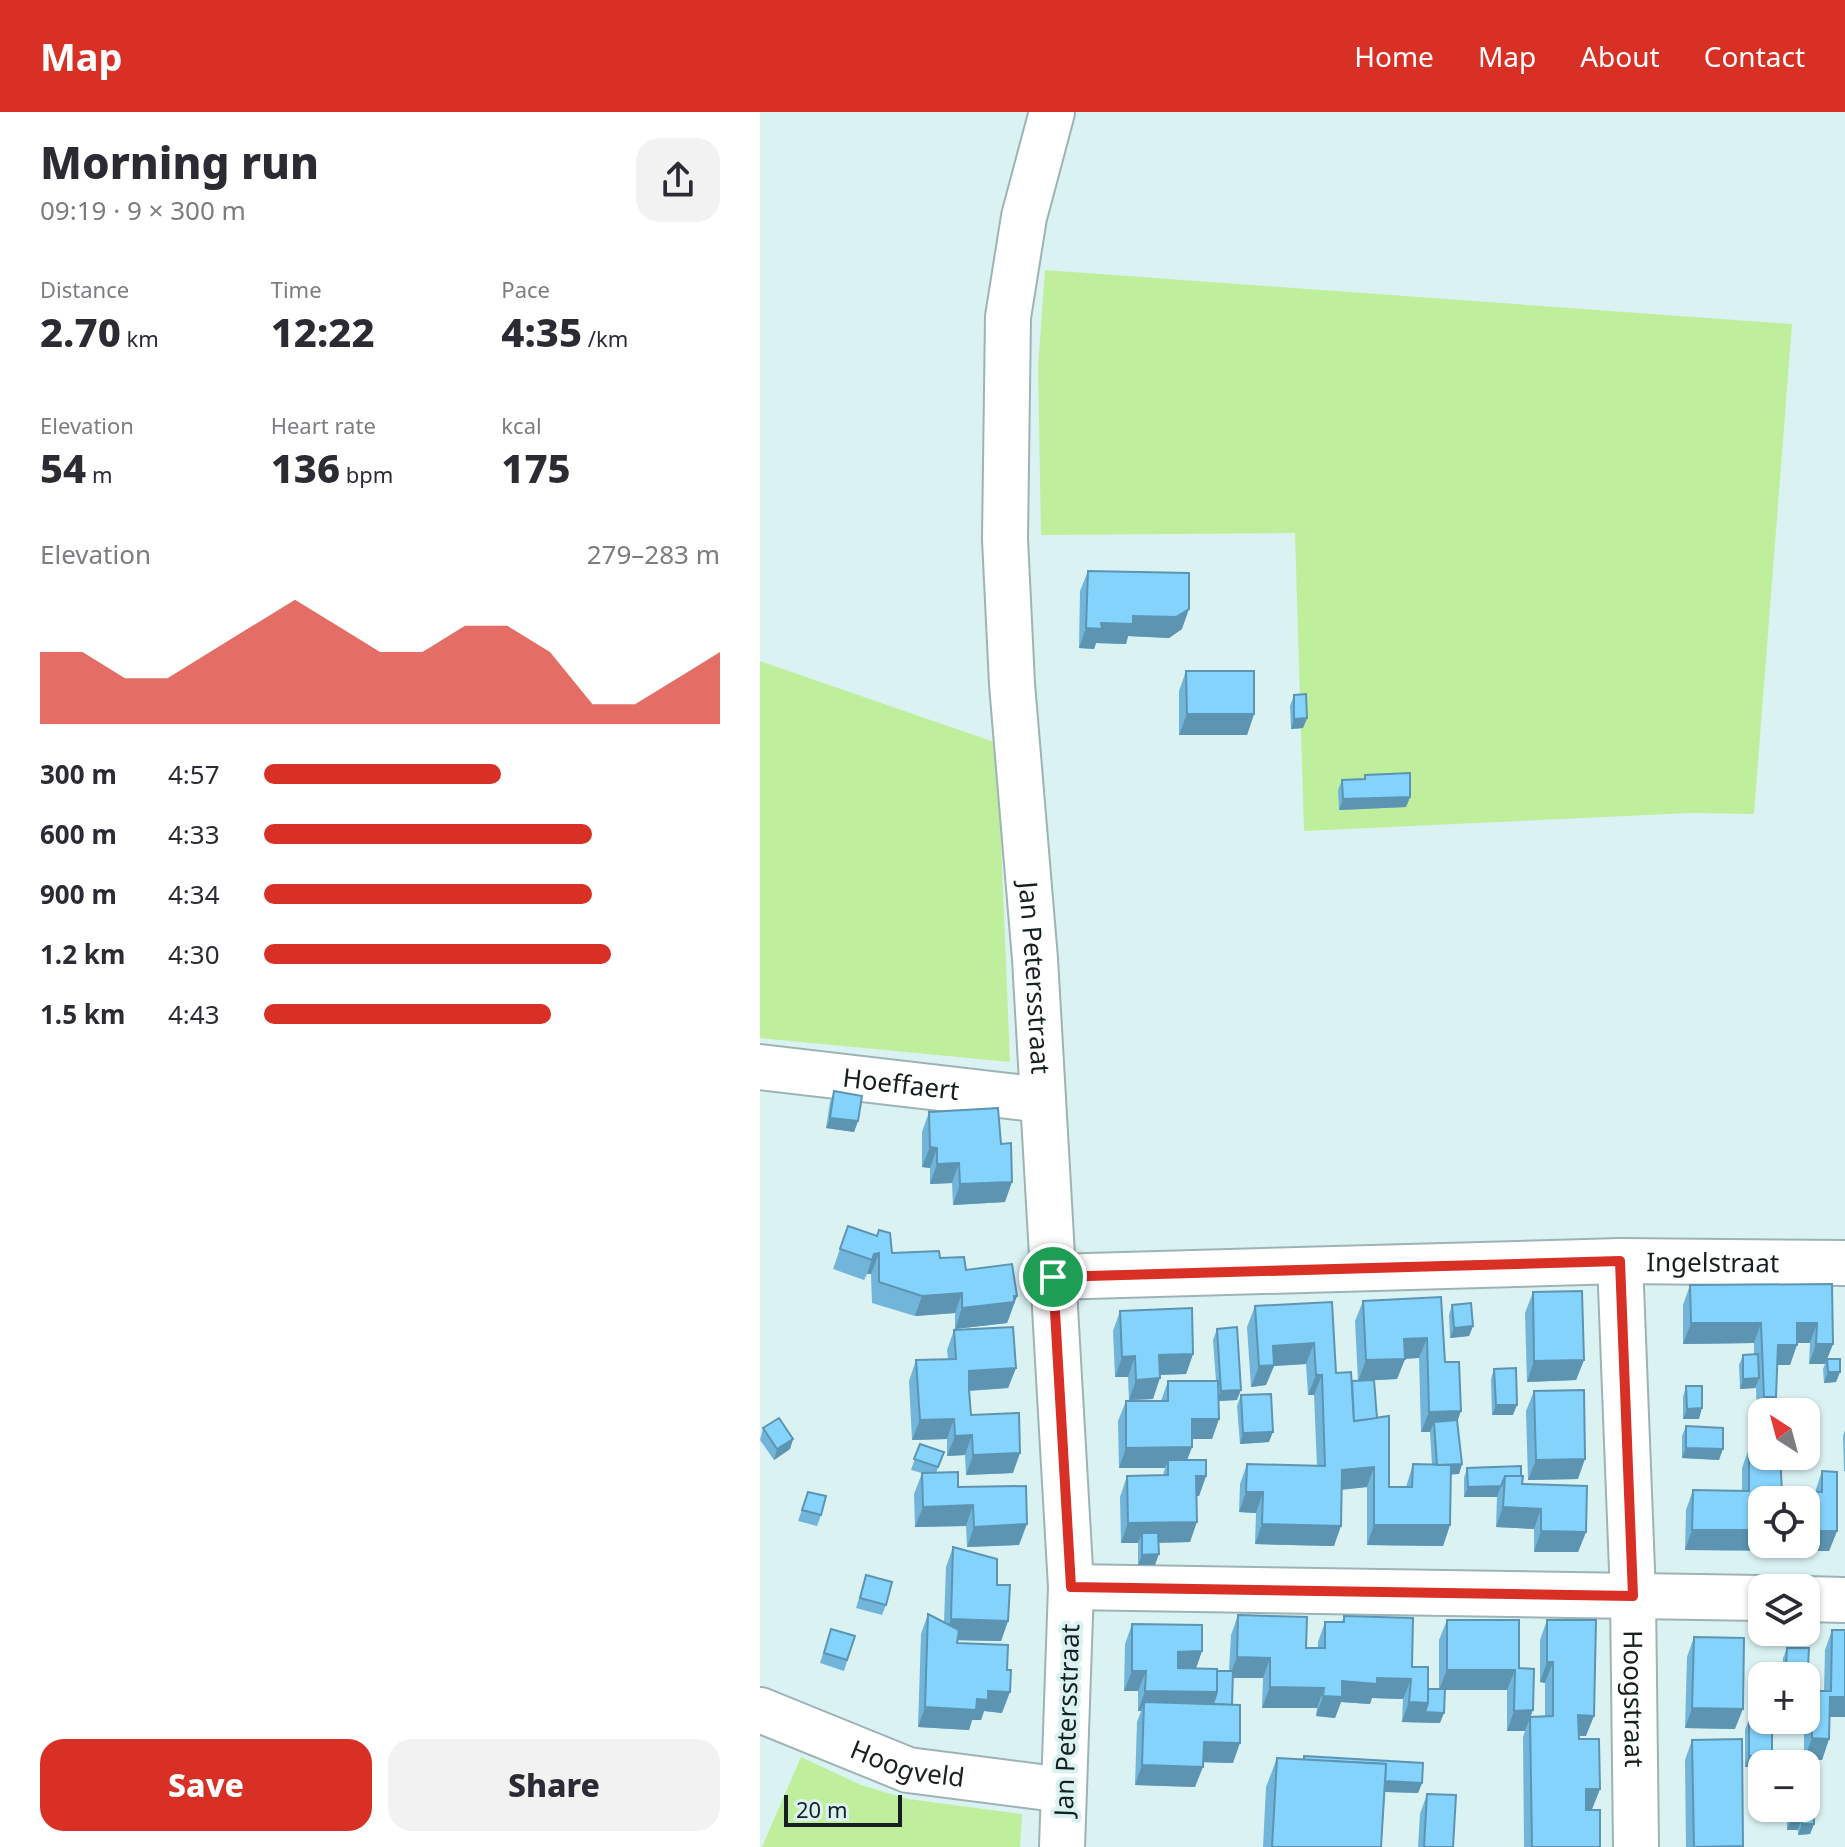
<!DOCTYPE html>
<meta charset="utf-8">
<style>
body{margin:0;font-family:"Noto Sans",sans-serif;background:#f2f2f3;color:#2b2b33;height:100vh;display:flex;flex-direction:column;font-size:30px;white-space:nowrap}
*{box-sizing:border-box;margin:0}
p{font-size:26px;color:#7c7c81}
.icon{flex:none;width:44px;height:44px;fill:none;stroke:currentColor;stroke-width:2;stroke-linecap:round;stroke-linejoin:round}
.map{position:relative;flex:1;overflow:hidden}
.panel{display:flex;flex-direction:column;background:#fff;width:760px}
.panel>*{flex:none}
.needle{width:52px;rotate:324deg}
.controls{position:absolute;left:988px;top:1286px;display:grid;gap:16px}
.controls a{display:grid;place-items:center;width:72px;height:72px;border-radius:16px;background:#fff;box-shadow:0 2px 6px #0004;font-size:40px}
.scale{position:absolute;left:24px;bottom:20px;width:118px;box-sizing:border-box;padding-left:8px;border:4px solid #172020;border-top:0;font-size:22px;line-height:28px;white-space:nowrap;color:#172020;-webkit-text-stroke:6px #dbf2f3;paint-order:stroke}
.pin{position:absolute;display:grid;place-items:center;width:68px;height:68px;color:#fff;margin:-34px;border:4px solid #fff;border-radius:50%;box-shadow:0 2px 8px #0007}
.round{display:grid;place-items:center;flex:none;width:84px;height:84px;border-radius:24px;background:#f2f2f3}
.overview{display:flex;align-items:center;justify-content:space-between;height:136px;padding:0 40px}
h1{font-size:44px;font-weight:800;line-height:60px}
.figures{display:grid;grid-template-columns:repeat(3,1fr);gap:12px;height:136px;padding:8px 40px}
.figures div{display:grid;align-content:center}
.figures b{font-size:40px;font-weight:800}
.figures small{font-size:22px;font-weight:400}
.figures p{font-size:22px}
.chart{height:224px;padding:16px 40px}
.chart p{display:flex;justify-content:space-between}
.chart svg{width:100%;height:144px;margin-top:8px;fill:#d93025;opacity:.7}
.cta{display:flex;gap:16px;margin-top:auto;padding:16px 40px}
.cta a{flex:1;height:92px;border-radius:24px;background:#d93025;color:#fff;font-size:32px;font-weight:800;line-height:92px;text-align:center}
.cta a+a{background:#f2f2f3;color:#2b2b33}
ul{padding:0 40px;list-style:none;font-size:26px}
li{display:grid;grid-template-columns:128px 96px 1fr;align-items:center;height:60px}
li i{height:20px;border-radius:10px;background:#d93025}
header{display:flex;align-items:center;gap:48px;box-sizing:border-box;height:112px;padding:0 40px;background:#d93025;color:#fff}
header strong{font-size:38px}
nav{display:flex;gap:44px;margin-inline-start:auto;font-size:28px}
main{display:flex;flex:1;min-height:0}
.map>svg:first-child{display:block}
</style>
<header>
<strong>Map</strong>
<nav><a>Home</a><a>Map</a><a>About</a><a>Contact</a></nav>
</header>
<main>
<section class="panel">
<div class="overview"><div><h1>Morning run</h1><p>09:19 · 9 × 300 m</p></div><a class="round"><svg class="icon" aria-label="share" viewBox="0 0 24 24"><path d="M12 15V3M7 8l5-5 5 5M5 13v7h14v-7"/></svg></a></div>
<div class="figures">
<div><p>Distance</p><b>2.70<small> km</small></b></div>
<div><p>Time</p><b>12:22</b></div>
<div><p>Pace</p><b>4:35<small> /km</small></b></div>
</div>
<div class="figures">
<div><p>Elevation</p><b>54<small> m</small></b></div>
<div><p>Heart rate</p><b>136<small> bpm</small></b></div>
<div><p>kcal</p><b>175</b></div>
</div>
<div class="chart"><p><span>Elevation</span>279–283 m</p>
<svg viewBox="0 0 160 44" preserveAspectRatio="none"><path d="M0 44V22L10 22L20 30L30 30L40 22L50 14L60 6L70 14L80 22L90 22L100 14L110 14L120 22L130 38L140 38L150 30L160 22V44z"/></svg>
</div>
<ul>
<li><b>300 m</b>4:57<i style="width:52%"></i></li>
<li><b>600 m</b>4:33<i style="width:72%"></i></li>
<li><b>900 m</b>4:34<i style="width:72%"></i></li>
<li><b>1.2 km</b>4:30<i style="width:76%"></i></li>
<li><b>1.5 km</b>4:43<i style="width:63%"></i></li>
</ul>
<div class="cta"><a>Save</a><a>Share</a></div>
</section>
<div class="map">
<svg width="1085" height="1735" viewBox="0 0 1085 1735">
<rect width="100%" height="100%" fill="#dbf2f3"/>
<!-- green -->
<g fill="#bfef9d">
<path d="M285,158L1032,212L994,702L930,701L544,719L535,421L281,423L278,254Z"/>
<path d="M0,549L237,631L250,950L0,926Z"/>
<path d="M41,1645L101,1673L148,1687L262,1702L260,1735H2Z"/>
</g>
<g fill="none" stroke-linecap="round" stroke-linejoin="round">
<defs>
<g id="minor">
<path id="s1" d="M292,0L264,105L248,205L245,427L252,572L275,847L311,1475L302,1735"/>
<path id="s2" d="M0,955L283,988"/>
<path id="s3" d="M860,1149L873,1484L876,1735"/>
<path id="s4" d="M293,1165L860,1149L1085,1151"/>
<path d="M311,1475L1002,1486"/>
<path d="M1046,1487L1085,1488"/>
<path id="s5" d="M0,1598L148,1658L304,1678"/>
</g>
</defs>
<!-- minor casing -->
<use href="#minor" stroke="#9db3b5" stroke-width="48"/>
<!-- minor -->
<use href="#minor" stroke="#fff" stroke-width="44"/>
</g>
<!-- wall -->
<g fill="#72b5da" fill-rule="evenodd">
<path d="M328,459L422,517L409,526L368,524L366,532L336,531L334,537L319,536L320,479Z"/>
<path d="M426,559L494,602L487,623H419V579Z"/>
<path d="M534,583L547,606L543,616L531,617L530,594Z"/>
<path d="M605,663L650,685L646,695L579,698L578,678L582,668L604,667Z"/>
<path d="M74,979L98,1009L94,1020L66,1016L70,990Z"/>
<path d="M169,1000L245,1090L193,1093L192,1071L170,1072V1056L162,1055V1020Z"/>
<path d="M88,1114L132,1141L180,1146L257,1184L247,1211L195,1217V1201L155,1204L112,1191L111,1162H107L104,1168L73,1157Z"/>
<path d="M1072,1172L1073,1232L1067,1247L1080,1260L1076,1270L1064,1271L1063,1257L1065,1252H1049L1050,1231H1037L1030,1253H1017L1002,1300V1306H997L996,1276L980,1277L979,1253L983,1243L994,1242V1231L923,1232V1193L930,1173Z"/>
<path d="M773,1180L824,1248L816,1268L767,1270L765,1201Z"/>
<path d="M681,1185L685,1250L697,1308L702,1352L699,1362H691L690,1413L683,1434L607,1433V1375L582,1378L574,1434L495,1432L496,1401L479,1400L480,1372L487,1352L557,1354L554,1283H548L546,1252L514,1254L506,1273L491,1275L487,1215L495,1194L572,1190L576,1261L592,1269H598L595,1209L603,1189ZM659,1246L661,1320H670L672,1353L653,1352L646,1375H629L617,1306L614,1268L637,1267L645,1247Z"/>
<path d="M692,1193L713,1214L709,1224L690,1226L689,1203Z"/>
<path d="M360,1199L433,1242L426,1262L400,1263L393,1287L369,1288L368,1265H355L353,1219Z"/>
<path d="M457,1217L477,1288L459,1289V1307L452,1327H432V1335L427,1348L446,1364L439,1384H436L430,1430L398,1431L395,1453H378V1431H361L360,1385L367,1364L403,1363L405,1356H359L358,1309L366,1289H401L408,1269H456L453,1228Z"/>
<path d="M194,1218L256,1256L248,1276L210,1279L211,1303L253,1361L206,1363L205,1343L187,1344V1327L152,1328L149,1269L156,1248L188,1247L187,1238Z"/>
<path d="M734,1257L753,1303H732L731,1267Z"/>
<path d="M926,1274L939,1307H923V1285Z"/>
<path d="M774,1279L818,1367L768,1368L766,1299Z"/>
<path d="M481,1283L509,1330L480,1332L477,1294Z"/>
<path d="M926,1314L959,1348L922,1346V1324Z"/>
<path d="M3,1316L33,1327L30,1337L14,1348L0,1328Z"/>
<path d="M1002,1317V1344L1022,1379L1055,1380L1062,1359L1077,1419L1069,1439L925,1438L926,1398L933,1378L982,1379V1356L989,1336L1000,1335V1324Z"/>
<path d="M1085,1318V1359H1084L1083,1324Z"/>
<path d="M160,1332L184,1340L176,1361L198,1375L259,1433L207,1435L206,1414L155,1415L154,1382L162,1361L151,1358Z"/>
<path d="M707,1356L762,1372L826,1420L818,1440H774V1417L736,1415L737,1385H704V1366Z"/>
<path d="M48,1380L61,1403L57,1414L38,1409Z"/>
<path d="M193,1435L237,1473L248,1509L241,1529L198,1528L197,1531L242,1601L224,1599L221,1608H212L209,1618L158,1615L161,1522L168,1502L184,1510L186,1455Z"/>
<path d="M106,1463L126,1493L122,1503L96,1496Z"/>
<path d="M478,1503L546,1536H558V1530L565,1510H582L584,1504L652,1555L668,1577H679V1528L687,1508L759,1556L771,1605L785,1604V1571L780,1570V1528L787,1508L826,1624H818L819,1627L840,1677L832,1697H826L840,1735H764L763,1625L765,1619H747V1578H685L680,1611L642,1610L643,1587L612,1586L610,1592L581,1590L575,1606L556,1604L557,1596H502L503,1566H473V1651L443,1650L435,1675L375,1673L377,1610L381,1599H378V1579H364L365,1532L372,1512L442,1539L436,1556L469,1559L471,1523Z"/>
<path d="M71,1517L95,1524L84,1559L60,1551Z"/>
<path d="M1072,1518H1085V1605H1070L1069,1627L1062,1648L1044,1647V1608H1046V1594L1051,1579H1064L1065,1538Z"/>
<path d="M934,1525L975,1617L925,1616L927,1545Z"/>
<path d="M1027,1536L1045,1564H1022L1023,1546Z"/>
<path d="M989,1607L1012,1644L1009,1652H1002V1655H985V1618Z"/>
<path d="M982,1627L983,1735H926L925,1648L932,1628Z"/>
<path d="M544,1644L662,1671L658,1681L625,1680L621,1735H503L506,1675L517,1646L543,1647Z"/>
<path d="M667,1682L693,1735H658L660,1702Z"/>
<path d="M1027,1696H1046L1054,1712L1050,1722L1038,1723V1718H1027Z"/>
</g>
<!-- shaded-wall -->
<g fill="#5c94b1">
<path d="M429,497L422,517L409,526L368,524L366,532L336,531L334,537L319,536L326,516L341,511L373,504Z"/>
<path d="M427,602H494L487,623H419Z"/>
<path d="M547,606L543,616L531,617L534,607Z"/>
<path d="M650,685L646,695L579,698L583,687Z"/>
<path d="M70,1006L98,1009L94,1020L66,1016Z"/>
<path d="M170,1035L177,1036L170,1056L162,1055Z"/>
<path d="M199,1051L192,1071L170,1072L177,1052Z"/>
<path d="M252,1070L245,1090L193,1093L200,1072Z"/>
<path d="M119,1141L111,1162H107L114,1142Z"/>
<path d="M202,1181L195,1201L155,1204L162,1184Z"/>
<path d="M257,1184L247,1211L195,1217L202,1196Z"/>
<path d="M931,1211H1001L994,1231L923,1232Z"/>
<path d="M1037,1211H1057L1050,1231H1030Z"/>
<path d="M713,1214L709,1224L690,1226L694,1216Z"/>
<path d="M667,1226L659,1246L636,1247L644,1227Z"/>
<path d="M554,1231L546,1252L514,1254L506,1273L491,1275L499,1254L513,1234Z"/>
<path d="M1056,1232H1073L1065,1252H1049Z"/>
<path d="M1018,1233H1037L1030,1253H1010Z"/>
<path d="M433,1242L426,1262L392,1263L399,1243Z"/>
<path d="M375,1244L368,1265H355L362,1245Z"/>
<path d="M645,1247L637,1267L598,1269L606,1248Z"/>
<path d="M824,1248L816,1268L767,1270L774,1249Z"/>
<path d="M256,1256L248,1276L201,1279L209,1259Z"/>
<path d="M1068,1260H1080L1076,1270L1064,1271Z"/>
<path d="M556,1263H562L554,1283H548Z"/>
<path d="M400,1266L393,1287L369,1288L376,1268Z"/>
<path d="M999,1266L995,1276L980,1277L983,1267Z"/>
<path d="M481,1278L477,1288L457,1289L461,1279Z"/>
<path d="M1004,1285H1016L1011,1300H1002V1306H997Z"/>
<path d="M736,1293H757L753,1303H732Z"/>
<path d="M942,1296L939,1307H923L927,1297Z"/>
<path d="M701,1299L694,1319L674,1310L670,1320H661L669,1300Z"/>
<path d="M194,1307L187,1327L152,1328L160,1308Z"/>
<path d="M432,1307H459L452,1327H425Z"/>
<path d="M513,1320L509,1330L480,1332L483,1321Z"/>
<path d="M212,1323L205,1343L187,1344L195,1324Z"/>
<path d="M33,1327L30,1337L14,1348L17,1337Z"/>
<path d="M432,1335L424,1356L408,1348L405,1356H359L366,1336Z"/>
<path d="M926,1336L963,1337L959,1348L922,1346Z"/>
<path d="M260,1341L253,1361L206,1363L213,1343Z"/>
<path d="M825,1347L818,1367L768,1368L776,1348Z"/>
<path d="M702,1352L699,1362L673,1364L677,1353Z"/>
<path d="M614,1355L607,1375L575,1378L582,1358Z"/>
<path d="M436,1364H446L439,1384H429Z"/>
<path d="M741,1374L737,1385H704L708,1375Z"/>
<path d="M486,1380H503L496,1401L479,1400Z"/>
<path d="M213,1393L206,1414L155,1415L163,1395Z"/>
<path d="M743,1395L781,1397L774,1417L736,1415Z"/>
<path d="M437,1410L430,1430L382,1431V1421L378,1431H361L368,1411Z"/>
<path d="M267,1412L259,1433L207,1435L214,1415Z"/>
<path d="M502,1412L581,1414L574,1434L495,1432Z"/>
<path d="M614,1413H690L683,1434L607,1433Z"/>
<path d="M932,1418H1002V1432H1046V1419H1077L1069,1439L925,1438Z"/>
<path d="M781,1419L826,1420L818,1440H774Z"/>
<path d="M399,1442L395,1453H378L382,1443Z"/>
<path d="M191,1507L248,1509L241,1529L183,1528Z"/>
<path d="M442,1539L435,1559L410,1560L418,1540Z"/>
<path d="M477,1545L510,1546L503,1566H469Z"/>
<path d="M787,1550H793L785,1571L780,1570Z"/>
<path d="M1026,1555H1048L1045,1564H1023Z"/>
<path d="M687,1558H755L747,1578H679Z"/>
<path d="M372,1559H386L378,1579H364Z"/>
<path d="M617,1566L651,1567L643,1587L612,1586L610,1592L581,1590L575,1606L556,1604L563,1584L582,1569Z"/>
<path d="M510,1575L564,1576L557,1596H502Z"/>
<path d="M228,1579L250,1580L242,1601L224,1599L221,1608H212L209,1618L158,1615L165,1595L217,1587Z"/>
<path d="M385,1579L457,1580L449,1600L384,1590L381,1599H378Z"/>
<path d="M1070,1585H1085V1605H1063Z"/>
<path d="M649,1590L668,1591L684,1601L680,1611L642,1610Z"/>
<path d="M932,1596L983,1597L975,1617L925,1616Z"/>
<path d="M773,1598L765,1619H747L754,1599Z"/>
<path d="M818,1603L834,1604L826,1624H811Z"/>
<path d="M1052,1626L1069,1627L1062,1648L1044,1647Z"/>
<path d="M444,1630L480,1631L473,1651L436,1650Z"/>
<path d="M989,1644H1012L1009,1652H1002V1655H985Z"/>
<path d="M382,1653L443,1655L435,1675L375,1673Z"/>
<path d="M543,1666L662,1671L658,1681L539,1677Z"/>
<path d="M826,1677H840L832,1697H819Z"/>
<path d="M1041,1707L1038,1718H1027L1031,1708Z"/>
<path d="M1042,1712H1054L1050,1722L1038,1723Z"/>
</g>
<!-- building -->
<g fill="#84d3fd" stroke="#5c94b1" stroke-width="2">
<path d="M328,459L429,461V497L416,505L373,504V512L341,511L342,517L326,516Z"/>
<path d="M426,559H494V602H427Z"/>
<path d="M546,582L547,606L534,607V583Z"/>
<path d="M650,661V685L583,687L582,668L605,667V663Z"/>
<path d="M74,979L102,984L98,1009L70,1006Z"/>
<path d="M238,996L241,1032L251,1031L252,1070L200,1072L199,1051L177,1052V1036L170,1035L169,1000Z"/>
<path d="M88,1114L117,1124L119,1118L130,1121L132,1141L179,1139L180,1146L204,1145L206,1158L252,1152L257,1184H254V1190L202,1196V1181L162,1184L119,1170V1141L114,1142L112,1148L80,1137Z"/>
<path d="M1072,1172L1073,1232H1056L1057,1211H1037V1233H1018L1016,1285H1004L1001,1211H931L930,1173Z"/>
<path d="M822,1179L824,1248L774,1249L773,1180Z"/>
<path d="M681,1185L685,1250H699L701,1299L669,1300L667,1226L644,1227L645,1247L606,1248L603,1189Z"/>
<path d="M572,1190L576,1261L591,1260L594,1309L629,1304V1375H652L653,1352L691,1353L690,1413H614V1355L582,1358L581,1414L502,1412L503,1380H486L487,1352L565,1354L562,1263H556L554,1231L513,1234L514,1253L499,1254L495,1194Z"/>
<path d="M711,1191L713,1214L694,1216L692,1193Z"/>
<path d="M432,1196L433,1242L399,1243L400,1266L376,1268L375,1244L362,1245L360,1199Z"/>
<path d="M253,1215L256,1256L209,1259V1278L211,1303L259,1301L260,1341L213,1343L212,1323L195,1324L194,1307L160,1308L156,1248L196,1247L194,1218Z"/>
<path d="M477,1215L481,1278L461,1279L457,1217Z"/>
<path d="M998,1242L999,1266L983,1267V1243Z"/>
<path d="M1067,1247H1080V1260H1068Z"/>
<path d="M756,1256L757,1293H736L734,1257Z"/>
<path d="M614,1268L617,1306L594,1309L592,1269Z"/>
<path d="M408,1269H458L459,1307H432V1335L366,1336V1289H408Z"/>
<path d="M926,1274H942V1296L927,1297Z"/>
<path d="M824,1278L825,1347L776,1348L774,1279Z"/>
<path d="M511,1282L513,1320L483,1321L481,1283Z"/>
<path d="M19,1306L33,1327L17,1337L3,1316Z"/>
<path d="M697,1308L702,1352L677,1353L674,1310Z"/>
<path d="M926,1314L963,1316V1337L926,1336Z"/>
<path d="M160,1332L184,1340L178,1355L154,1347Z"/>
<path d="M1002,1335V1344H1020L1022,1379L1062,1380V1359L1077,1360V1419H1046V1388H1002V1418H932L933,1378L989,1379V1336Z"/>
<path d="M408,1348H446V1364H436L437,1410L368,1411L367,1364L408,1363Z"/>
<path d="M761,1354V1364H745L741,1374L708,1375L707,1356Z"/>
<path d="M198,1360V1375L266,1374L267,1412L214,1415L213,1393L163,1395L162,1361Z"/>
<path d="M745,1364H763L762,1372L827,1374L826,1420L781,1419V1397L743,1395Z"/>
<path d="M48,1380L66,1384L61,1403L42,1398Z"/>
<path d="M382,1421H398L399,1442L382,1443Z"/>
<path d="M193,1435L237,1447V1473H250L248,1509L191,1507Z"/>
<path d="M106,1463L132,1470L126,1493L100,1486Z"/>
<path d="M168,1502L199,1518L197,1531L248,1533L247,1558H251L250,1580L228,1579V1588L217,1587L216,1598L165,1595Z"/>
<path d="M478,1503L547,1505L546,1536H565V1510H584V1504L653,1506L652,1555H668V1591L649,1590L651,1567L617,1566V1572L582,1569V1585L563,1584L564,1576L510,1575V1546L477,1545Z"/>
<path d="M687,1508H759V1556L774,1557L773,1598L754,1599L755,1558H687Z"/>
<path d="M787,1508H836L834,1604L818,1603L819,1627H839L840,1677H826V1698H840V1735H772L770,1605L793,1604V1550H787Z"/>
<path d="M372,1512L442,1513V1539L418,1540V1556L457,1557V1580L385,1579L386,1559H372Z"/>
<path d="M71,1517L95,1524L87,1548L64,1541Z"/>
<path d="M1072,1518H1085V1585H1070L1069,1627L1052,1626L1051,1579H1071Z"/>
<path d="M934,1525L984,1526L983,1597L932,1596Z"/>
<path d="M1027,1536H1049L1048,1555H1026Z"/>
<path d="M457,1559H473L472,1593L453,1592L457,1580Z"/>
<path d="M668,1577H685L684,1601L665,1600L668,1591Z"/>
<path d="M384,1590L480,1593V1631L444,1630L443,1655L382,1653Z"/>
<path d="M989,1607L1012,1608V1644H989Z"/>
<path d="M982,1627L983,1734L934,1735L932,1628Z"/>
<path d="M544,1644L663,1651L662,1671L625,1669L626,1652L544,1648Z"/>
<path d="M517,1646L626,1652L621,1735H512Z"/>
<path d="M1046,1672H1053L1054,1712H1042L1041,1707L1031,1708V1696H1046Z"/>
<path d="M667,1682L696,1683L693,1735H664Z"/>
</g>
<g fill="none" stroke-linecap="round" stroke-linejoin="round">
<defs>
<path id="route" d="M860,1149L873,1484L311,1475L293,1165Z"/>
</defs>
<!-- route casing -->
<use href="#route" stroke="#fff" stroke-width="16"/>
<!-- route -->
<use href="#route" stroke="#d93025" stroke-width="10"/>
</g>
<g text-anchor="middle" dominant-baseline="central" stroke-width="8" stroke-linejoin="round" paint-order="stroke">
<!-- street labels -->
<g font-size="26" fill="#172020" stroke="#dbf2f3">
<text stroke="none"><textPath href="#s1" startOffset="872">Jan Petersstraat</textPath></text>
<text stroke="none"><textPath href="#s2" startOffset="142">Hoeffaert</textPath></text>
<text stroke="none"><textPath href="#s4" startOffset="660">Ingelstraat</textPath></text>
<text stroke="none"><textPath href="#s3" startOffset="438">Hoogstraat</textPath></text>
<text transform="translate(306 1608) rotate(-88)">Jan Petersstraat</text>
<text stroke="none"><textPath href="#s5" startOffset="158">Hoogveld</textPath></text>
</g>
</g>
</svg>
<div class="controls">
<a><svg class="needle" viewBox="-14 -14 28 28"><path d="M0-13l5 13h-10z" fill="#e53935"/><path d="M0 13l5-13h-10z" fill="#7c7c81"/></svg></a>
<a><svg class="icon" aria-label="locate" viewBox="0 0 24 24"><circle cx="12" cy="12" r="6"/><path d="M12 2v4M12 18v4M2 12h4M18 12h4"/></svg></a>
<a><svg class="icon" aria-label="layers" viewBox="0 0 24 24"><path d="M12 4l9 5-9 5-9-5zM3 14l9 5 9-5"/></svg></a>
<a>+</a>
<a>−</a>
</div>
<div class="scale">20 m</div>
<div class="pin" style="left:293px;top:1165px;background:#1e9e55"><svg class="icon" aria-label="arrive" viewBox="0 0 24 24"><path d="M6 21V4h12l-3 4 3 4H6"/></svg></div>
</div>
</main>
